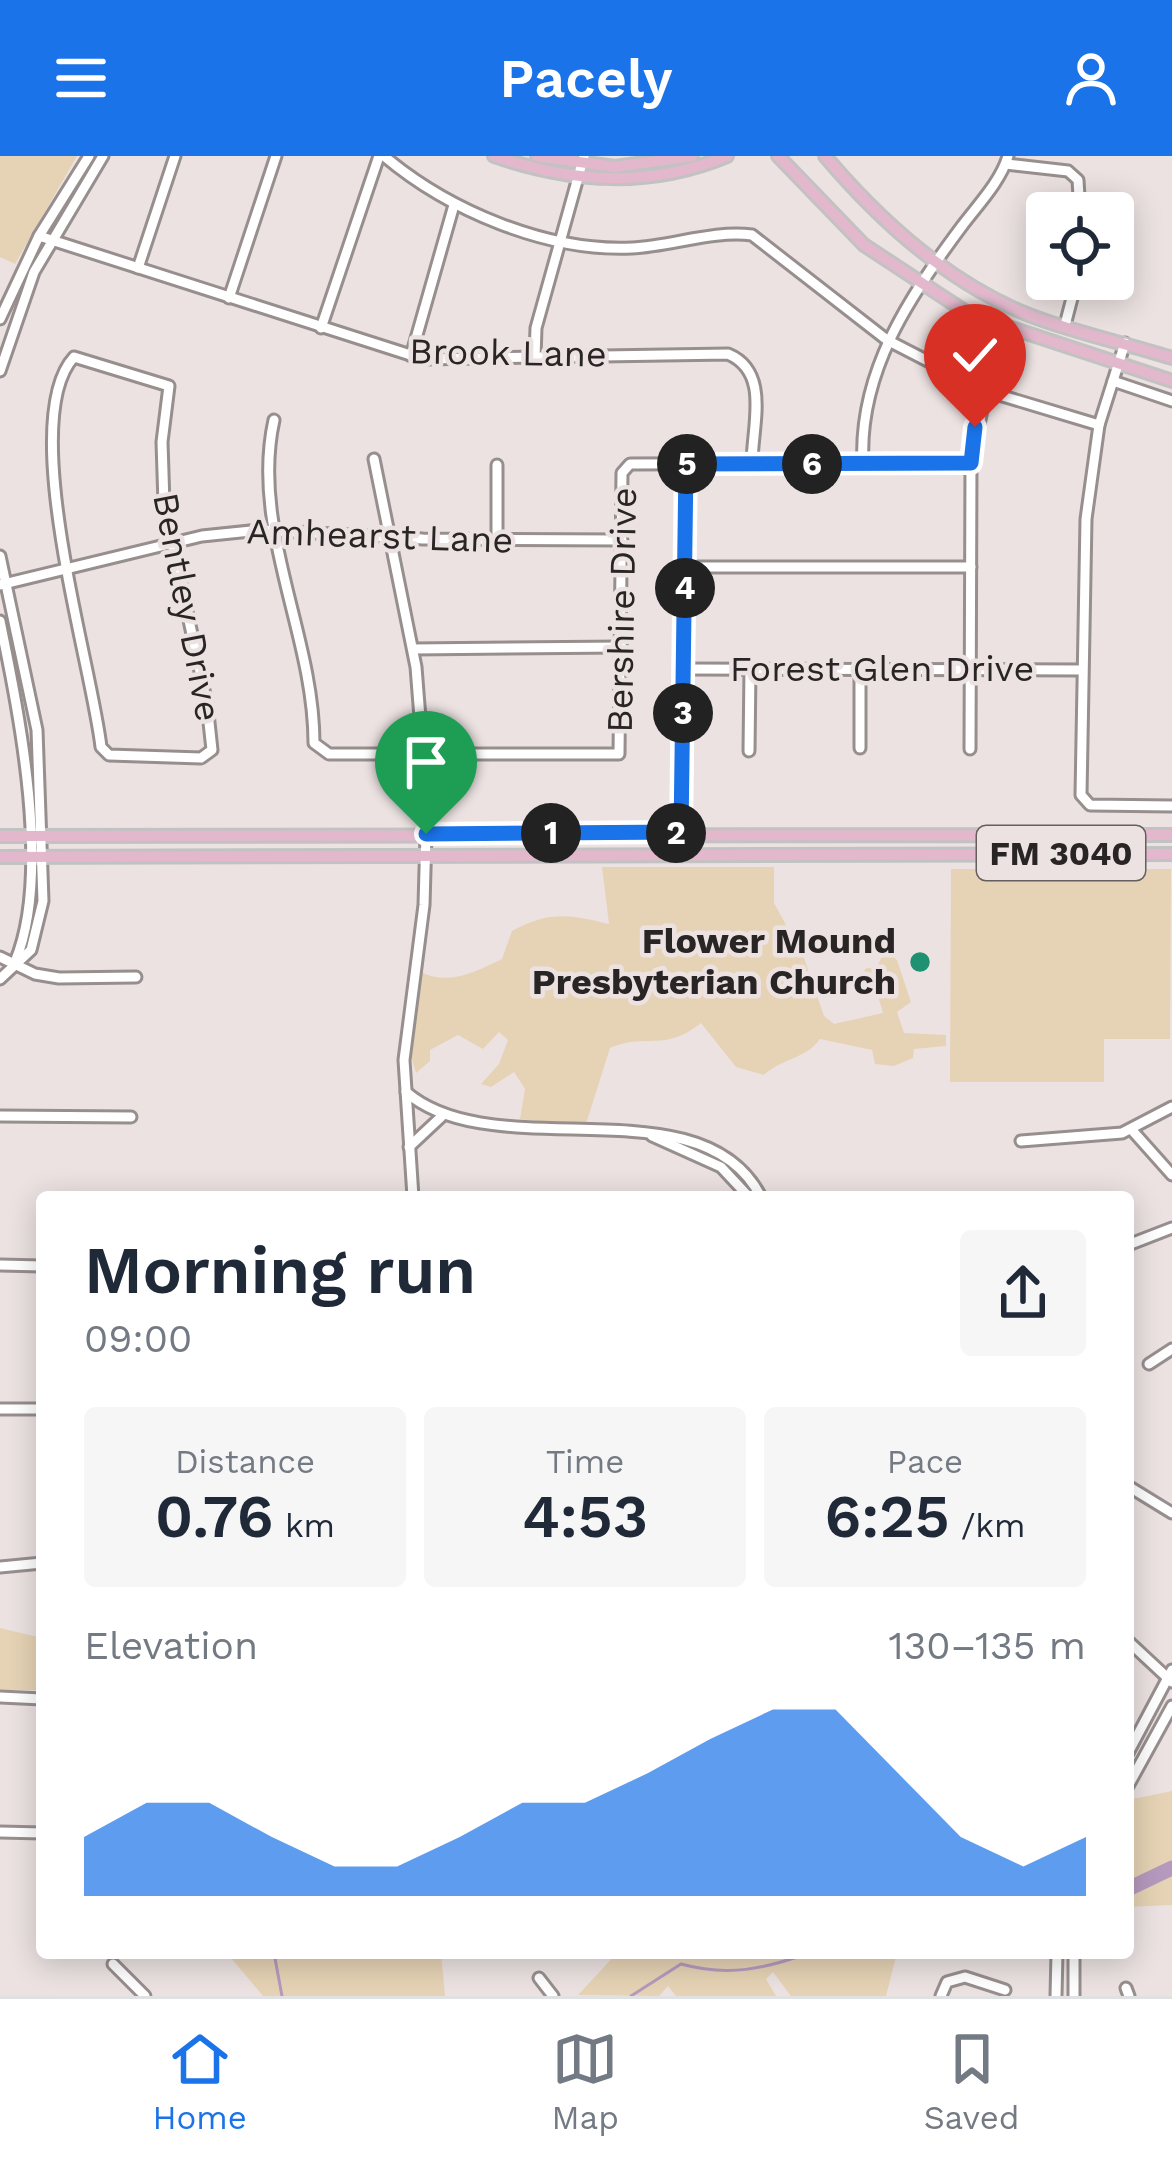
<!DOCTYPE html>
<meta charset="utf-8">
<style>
body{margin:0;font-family:"Work Sans",sans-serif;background:#f6f6f7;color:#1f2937;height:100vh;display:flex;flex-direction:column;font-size:45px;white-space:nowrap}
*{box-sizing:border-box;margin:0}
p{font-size:39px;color:#747a83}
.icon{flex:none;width:66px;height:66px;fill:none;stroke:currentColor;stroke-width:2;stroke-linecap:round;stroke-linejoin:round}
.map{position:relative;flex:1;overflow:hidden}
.details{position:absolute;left:36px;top:1035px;width:1098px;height:768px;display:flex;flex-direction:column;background:#fff;border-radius:12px;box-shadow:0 6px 30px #0003}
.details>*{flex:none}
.buttons{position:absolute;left:1026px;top:36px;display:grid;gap:24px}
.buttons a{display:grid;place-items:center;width:108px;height:108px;border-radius:12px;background:#fff;box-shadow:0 6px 30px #0003;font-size:60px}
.pin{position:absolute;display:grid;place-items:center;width:102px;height:102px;color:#fff;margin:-123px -51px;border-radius:50% 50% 50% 0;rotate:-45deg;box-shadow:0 0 12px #0007}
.pin .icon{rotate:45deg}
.km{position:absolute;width:60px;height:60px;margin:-30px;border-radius:50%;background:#222;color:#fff;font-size:33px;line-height:60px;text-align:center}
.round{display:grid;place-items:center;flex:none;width:126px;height:126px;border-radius:12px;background:#f6f6f7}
.headline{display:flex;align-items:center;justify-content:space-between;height:204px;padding:0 48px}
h1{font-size:66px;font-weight:600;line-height:90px}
.figures{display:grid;grid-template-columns:repeat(3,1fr);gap:18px;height:204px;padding:12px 48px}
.figures div{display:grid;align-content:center;border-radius:12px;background:#f6f6f7;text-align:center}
.figures b{font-size:60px;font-weight:600}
.figures small{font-size:33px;font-weight:400}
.figures p{font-size:33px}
.chart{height:336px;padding:24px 48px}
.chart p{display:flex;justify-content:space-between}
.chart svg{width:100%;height:216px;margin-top:12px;fill:#1a73e8;opacity:.7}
header{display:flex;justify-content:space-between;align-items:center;height:156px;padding:0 48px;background:#1a73e8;color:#fff;font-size:54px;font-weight:600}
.menu{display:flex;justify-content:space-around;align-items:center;height:168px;border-top:3px solid #e0e1e3;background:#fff;font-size:33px;color:#747a83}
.menu a{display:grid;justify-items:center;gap:6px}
.menu .active{color:#1a73e8}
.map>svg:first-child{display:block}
</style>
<header><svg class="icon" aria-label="menu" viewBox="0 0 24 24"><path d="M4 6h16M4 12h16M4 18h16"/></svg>Pacely<svg class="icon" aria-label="person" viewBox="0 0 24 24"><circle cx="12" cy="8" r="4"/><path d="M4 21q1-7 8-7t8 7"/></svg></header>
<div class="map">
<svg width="1172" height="1840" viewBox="0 0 1172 1840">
<rect width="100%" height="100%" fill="#ece2e2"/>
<!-- green -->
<g fill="#e6d3b5">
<path d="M0,0H77L15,108L0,101Z"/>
<path d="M602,711H774V747L804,802L824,860L834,868L883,857L877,837L859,839L857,821L867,812L876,813L885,794L897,804L911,846L897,856L904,877L946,879V890L914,893L913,902L894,910L875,908L872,894L820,883C806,903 782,902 764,919L736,911L701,867C663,897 648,876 610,892L585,971L520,963L525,933L514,916L491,931L481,928L499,908L508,884L499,876L483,893L458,879L430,894V905L416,917L409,893L421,816C449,830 475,816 502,803L512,775C548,755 569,758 609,768Z"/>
<path d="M951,713H1171L1170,883H1104V926H950Z"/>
<path d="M0,1472L42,1482V1534H0Z"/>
<path d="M1172,1635V1749L1128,1751V1644Z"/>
<path d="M227,1797H441L445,1840H263Z"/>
<path d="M617,1797H897L886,1840H791L773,1816L766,1823L776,1840H676L668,1830L659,1840L578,1839Z"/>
</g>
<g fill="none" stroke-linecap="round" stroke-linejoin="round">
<!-- stream -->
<g stroke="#b69abe" stroke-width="3">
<path d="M274,1797L282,1840"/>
<path d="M631,1840L681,1808C728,1821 764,1813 809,1797"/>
</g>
<!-- river -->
<path stroke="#b69abe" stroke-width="15" d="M1128,1733L1172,1712"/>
<defs>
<g id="minor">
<path d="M384,0C448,54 546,96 632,92C672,90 713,74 752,79L887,184L986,235L1099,269"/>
<path d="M1006,8L1068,15L1078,24L1080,57"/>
<path d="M39,80L423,203L728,198C771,216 752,270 752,308"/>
<path d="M138,112L175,0"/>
<path d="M229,142L276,0"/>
<path d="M0,163L39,80L89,0"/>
<path d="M1065,169L1077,123"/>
<path d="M321,172L379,0"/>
<path d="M1125,187L1099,269L1086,363L1081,639L1090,649L1172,650"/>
<path d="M411,200L454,49"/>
<path d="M74,201L169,230L162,286L164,348L207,548L212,594L201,602L109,599L101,591C92,509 16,264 74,201Z"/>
<path d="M535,201L536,172L584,0"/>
<path d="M0,215L34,116L103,0"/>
<path d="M1113,225L1172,245"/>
<path d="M274,264C250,372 314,478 314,587L329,598H619L622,317L630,308L971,307"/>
<path d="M374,303L416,511L423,600"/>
<path d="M863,308C858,217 909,141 962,70C977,50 1001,25 1008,0"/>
<path d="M497,309V383"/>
<path d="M0,400L37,574L43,745L31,794L0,823"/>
<path d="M685,411H971"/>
<path d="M0,429L202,380L260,374L423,383L622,384"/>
<path d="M0,465C19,558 52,718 15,806"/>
<path d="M413,493L622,491"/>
<path d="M683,513L1082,514"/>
<path d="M860,592V512"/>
<path d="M970,593L971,307L986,235"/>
<path d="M749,595L750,513"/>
<path d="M681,696L685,308"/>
<path d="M0,801L35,818L59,822L136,821"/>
<path d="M406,936C495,1013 702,924 761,1041"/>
<path d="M0,960L131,961"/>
<path d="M1131,973L1172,1019"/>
<path d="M652,980L721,1011L749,1041"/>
<path d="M1021,985L1122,977L1172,951"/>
<path d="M409,991L441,961"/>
<path d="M413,1041L404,904L424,749L426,678"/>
<path d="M1128,1089L1172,1072"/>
<path d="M0,1109L42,1110"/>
<path d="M1149,1208L1172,1193"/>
<path d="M0,1253H42"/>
<path d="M1128,1330L1172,1357"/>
<path d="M0,1411L42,1407"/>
<path d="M1128,1485L1172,1526"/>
<path d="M0,1541L42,1543"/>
<path d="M1128,1597L1172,1514"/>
<path d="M1128,1630L1172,1550"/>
<path d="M0,1676L42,1677"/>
<path d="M1074,1797V1840"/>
<path d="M113,1808L145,1840"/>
<path d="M539,1822L553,1840"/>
<path d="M1126,1832L1129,1840"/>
<path d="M941,1840L947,1826L965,1821L1005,1834"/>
<path d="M1056,1840L1057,1797"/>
</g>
<g id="major">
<path d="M494,0C573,27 650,32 727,0"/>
<path d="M537,0L615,11L692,0"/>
<path d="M778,0L864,89L969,158L1172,225"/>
<path d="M825,0C880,65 949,127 1029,159C1075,177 1125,187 1172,202"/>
<path d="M0,680L1172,679"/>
<path d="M0,701L1172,698"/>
</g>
</defs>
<!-- minor casing -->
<use href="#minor" stroke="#978e8e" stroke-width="15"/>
<!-- major casing -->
<use href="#major" stroke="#c3c2c2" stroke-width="16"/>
<!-- minor -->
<use href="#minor" stroke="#fff" stroke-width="9"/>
<!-- major -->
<use href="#major" stroke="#e3b8cd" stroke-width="10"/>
</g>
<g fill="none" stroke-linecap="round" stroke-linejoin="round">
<defs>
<path id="route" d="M426,678L681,676L686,308L971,307L975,271"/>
</defs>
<!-- route casing -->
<use href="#route" stroke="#fff" stroke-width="24"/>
<!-- route -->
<use href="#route" stroke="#1a73e8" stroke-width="15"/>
</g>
<!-- markers -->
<circle fill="#1e9173" stroke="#ece2e2" stroke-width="4.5" cx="920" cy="806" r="12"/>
<g text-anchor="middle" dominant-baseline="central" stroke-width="9" stroke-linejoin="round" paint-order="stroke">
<!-- shield labels -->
<rect fill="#ece2e2" stroke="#645e5e" stroke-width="3" x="977" y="670" width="168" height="54" rx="9"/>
<g font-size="33" font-weight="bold" fill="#292525">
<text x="1061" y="697">FM 3040</text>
</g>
<!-- street labels -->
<g font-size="36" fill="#292525" stroke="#ece2e2">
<text transform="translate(508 197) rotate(1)">Brook Lane</text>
<text transform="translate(380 380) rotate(2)">Amhearst Lane</text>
<text transform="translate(187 451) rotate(79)">Bentley Drive</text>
<text transform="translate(622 454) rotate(-89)">Bershire Drive</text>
<text x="882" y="513">Forest Glen Drive</text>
</g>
<!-- poi labels -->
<g font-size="36" font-weight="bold" fill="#292525" stroke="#ece2e2" text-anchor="end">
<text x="896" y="785">Flower Mound<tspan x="896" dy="41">Presbyterian Church</tspan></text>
</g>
</g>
</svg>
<div class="buttons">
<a><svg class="icon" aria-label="locate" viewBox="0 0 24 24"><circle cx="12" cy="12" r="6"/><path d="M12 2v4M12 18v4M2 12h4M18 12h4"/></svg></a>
</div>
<div class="pin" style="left:426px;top:678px;background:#1e9e55"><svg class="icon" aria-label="arrive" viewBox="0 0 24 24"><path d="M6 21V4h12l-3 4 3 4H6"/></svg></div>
<div class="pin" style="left:975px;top:271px;background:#d93025"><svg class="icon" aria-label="check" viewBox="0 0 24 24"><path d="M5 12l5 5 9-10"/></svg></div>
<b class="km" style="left:551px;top:677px">1</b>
<b class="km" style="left:676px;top:677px">2</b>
<b class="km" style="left:683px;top:557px">3</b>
<b class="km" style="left:685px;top:432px">4</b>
<b class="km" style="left:687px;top:308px">5</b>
<b class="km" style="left:812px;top:308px">6</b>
<section class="details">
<div class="headline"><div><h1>Morning run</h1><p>09:00</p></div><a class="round"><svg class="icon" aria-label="share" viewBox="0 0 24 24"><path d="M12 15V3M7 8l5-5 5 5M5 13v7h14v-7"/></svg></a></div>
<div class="figures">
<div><p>Distance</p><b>0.76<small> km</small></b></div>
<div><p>Time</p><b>4:53</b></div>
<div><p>Pace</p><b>6:25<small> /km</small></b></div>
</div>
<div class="chart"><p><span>Elevation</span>130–135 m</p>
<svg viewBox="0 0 160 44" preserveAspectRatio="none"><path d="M0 44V32L10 25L20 25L30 32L40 38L50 38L60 32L70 25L80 25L90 19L100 12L110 6L120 6L130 19L140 32L150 38L160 32V44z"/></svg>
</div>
</section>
</div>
<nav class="menu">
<a class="active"><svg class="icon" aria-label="home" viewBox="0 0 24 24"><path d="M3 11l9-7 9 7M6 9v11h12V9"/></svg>Home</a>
<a><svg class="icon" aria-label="map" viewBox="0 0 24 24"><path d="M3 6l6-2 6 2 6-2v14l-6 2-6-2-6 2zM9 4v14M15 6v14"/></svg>Map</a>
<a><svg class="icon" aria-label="saved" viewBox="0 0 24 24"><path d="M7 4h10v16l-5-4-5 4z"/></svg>Saved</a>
</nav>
